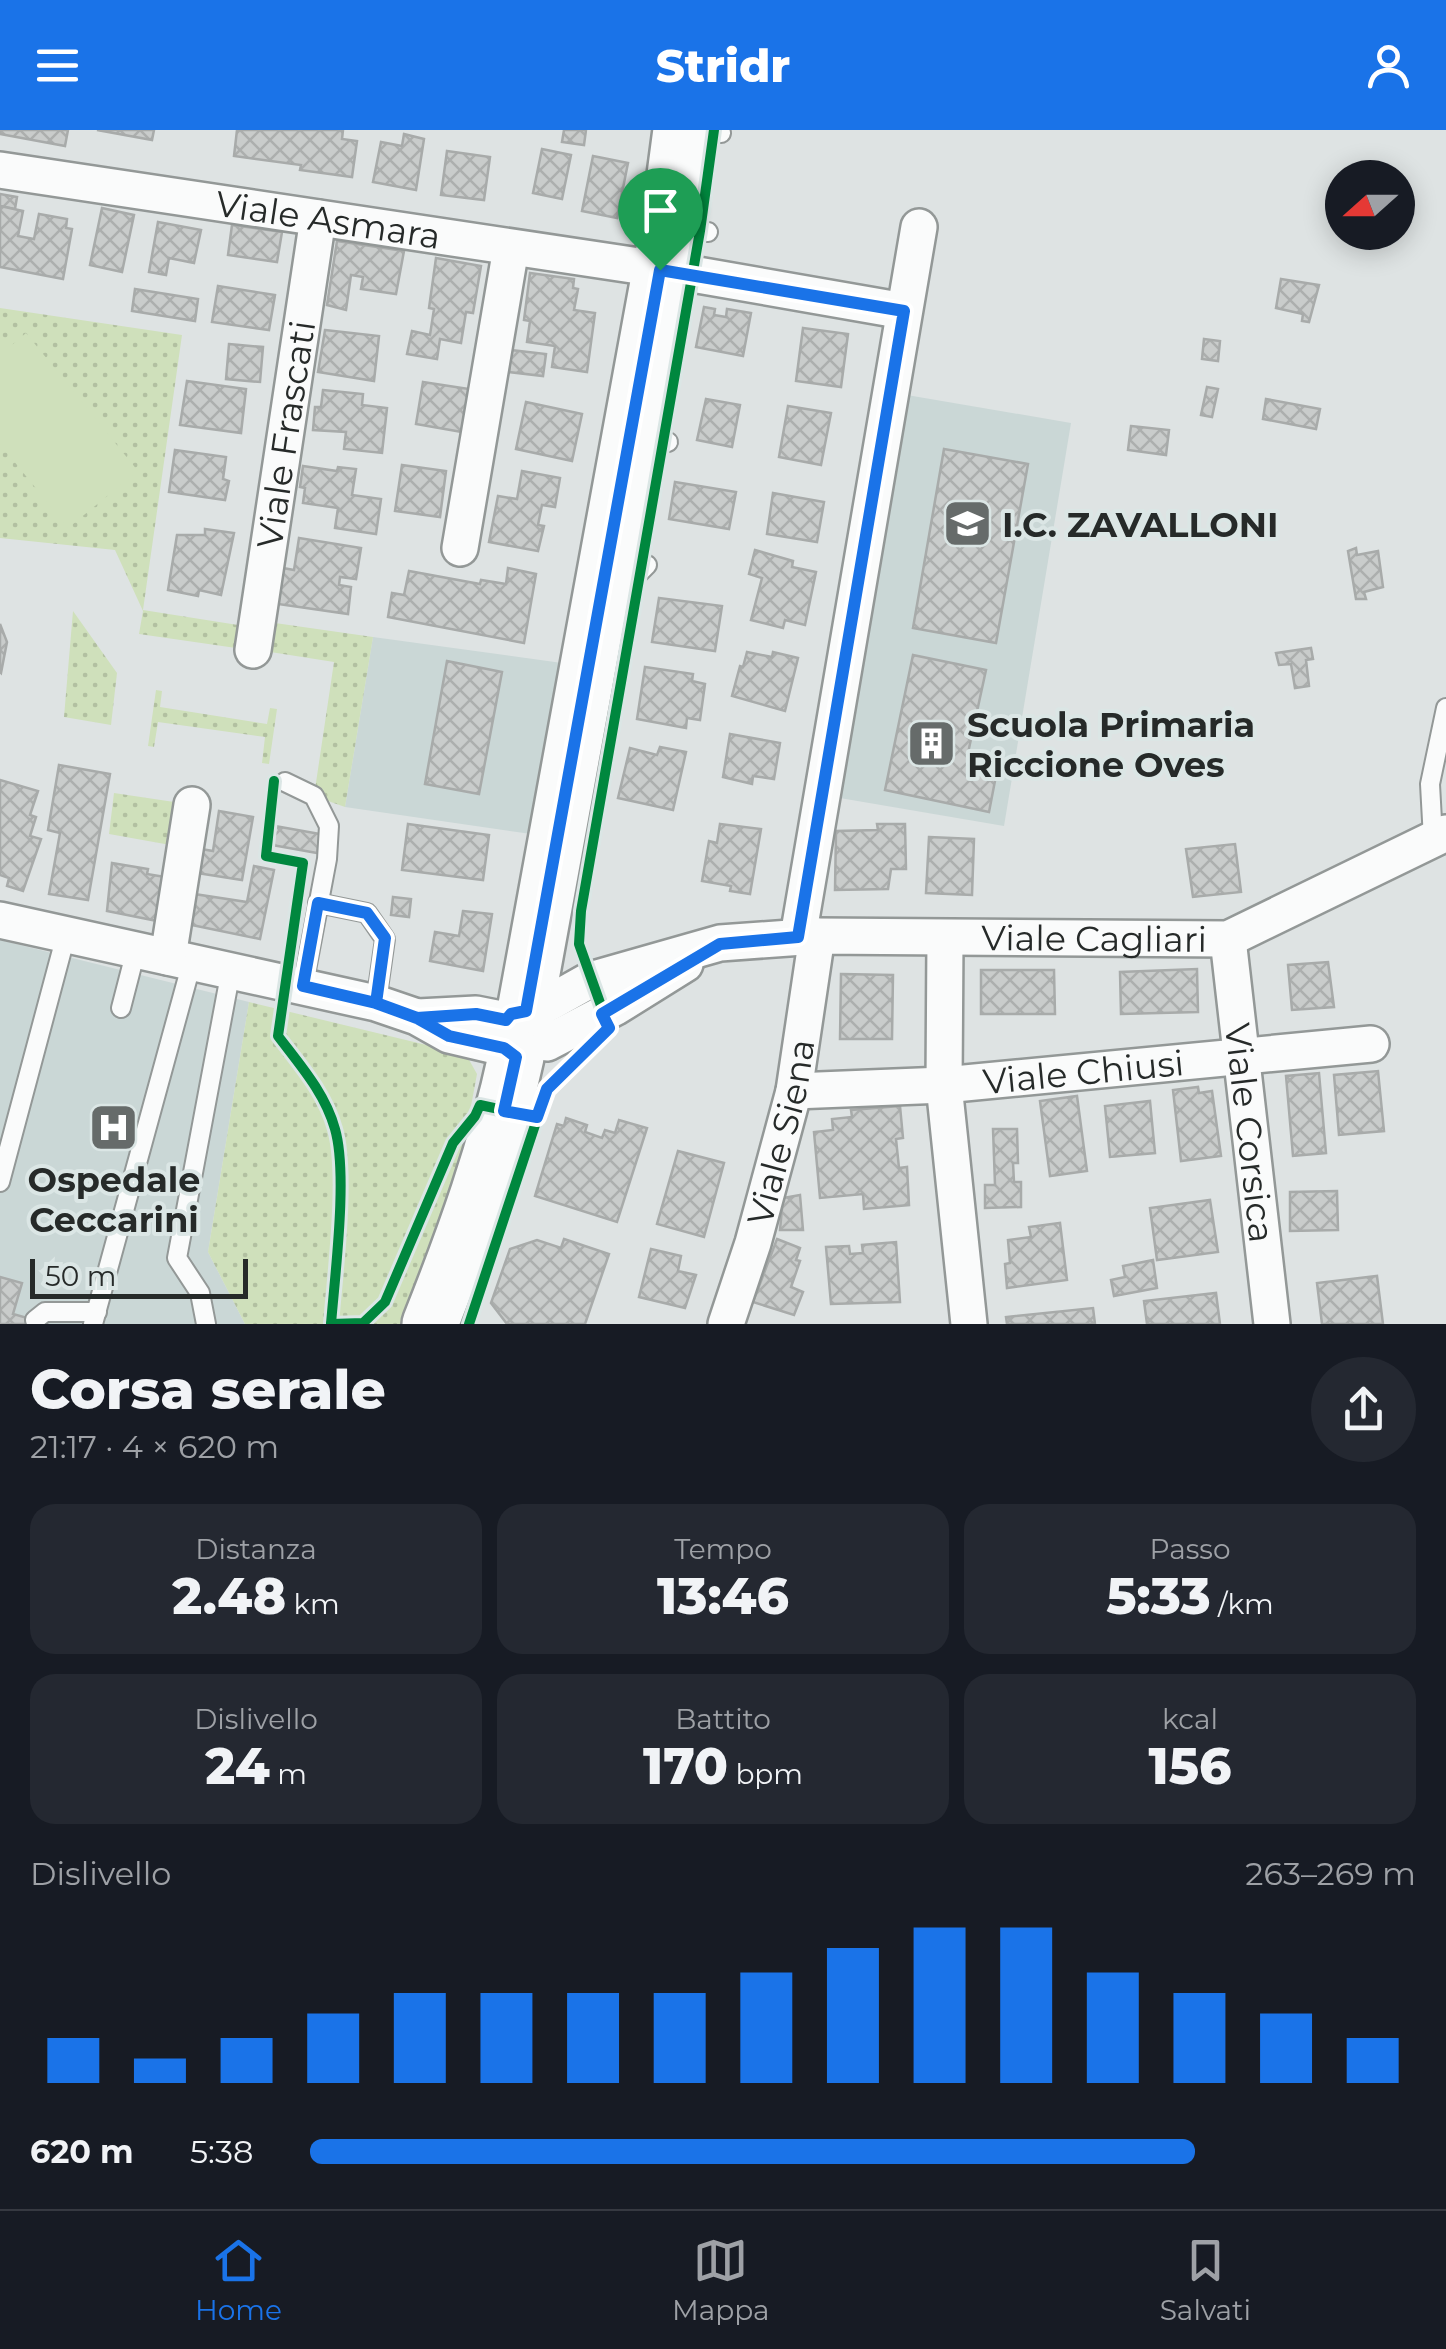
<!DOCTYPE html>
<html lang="it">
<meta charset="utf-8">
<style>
body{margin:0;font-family:Montserrat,sans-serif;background:#242831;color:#f1f3f6;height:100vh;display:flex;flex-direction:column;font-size:38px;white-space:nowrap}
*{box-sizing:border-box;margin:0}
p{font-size:32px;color:#9ea1a6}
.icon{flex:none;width:55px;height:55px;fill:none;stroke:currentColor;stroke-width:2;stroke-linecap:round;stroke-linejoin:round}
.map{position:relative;height:1194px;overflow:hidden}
.panel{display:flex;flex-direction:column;background:#171b24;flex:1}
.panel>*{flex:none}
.needle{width:65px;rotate:249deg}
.tools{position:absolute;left:1325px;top:30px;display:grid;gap:20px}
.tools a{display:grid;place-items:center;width:90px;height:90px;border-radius:50%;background:#171b24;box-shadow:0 5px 25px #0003;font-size:50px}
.scale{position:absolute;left:30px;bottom:25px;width:218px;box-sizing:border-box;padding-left:10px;border:5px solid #262a29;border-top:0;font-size:28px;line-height:35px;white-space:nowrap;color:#262a29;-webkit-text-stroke:8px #dbe6e5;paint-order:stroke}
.pin{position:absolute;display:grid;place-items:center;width:85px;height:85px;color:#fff;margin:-102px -42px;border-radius:50% 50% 50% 0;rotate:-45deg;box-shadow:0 0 10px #0007}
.pin .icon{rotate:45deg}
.round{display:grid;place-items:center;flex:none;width:105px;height:105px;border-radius:52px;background:#242831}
.overview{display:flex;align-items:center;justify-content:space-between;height:170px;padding:0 30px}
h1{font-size:55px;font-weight:800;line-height:75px}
.figures{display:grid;grid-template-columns:repeat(3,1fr);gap:15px;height:170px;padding:10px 30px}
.figures div{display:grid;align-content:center;border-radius:25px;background:#242831;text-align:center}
.figures b{font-size:50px;font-weight:800}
.figures small{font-size:28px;font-weight:400}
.figures p{font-size:28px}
.chart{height:280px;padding:20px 30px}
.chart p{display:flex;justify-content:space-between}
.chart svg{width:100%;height:180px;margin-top:10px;stroke:#1a73e8;stroke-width:6}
ul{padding:0 30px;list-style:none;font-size:32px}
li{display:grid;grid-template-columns:160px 120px 1fr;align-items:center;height:75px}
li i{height:25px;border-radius:12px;background:#1a73e8}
header{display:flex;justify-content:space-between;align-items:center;height:130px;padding:0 30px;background:#1a73e8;color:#fff;font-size:45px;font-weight:800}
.tabs{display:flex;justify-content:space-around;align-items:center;height:140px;border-top:2px solid #363941;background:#171b24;font-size:28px;color:#9ea1a6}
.tabs a{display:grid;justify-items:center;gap:5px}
.tabs .selected{color:#1a73e8}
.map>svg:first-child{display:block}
</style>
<header><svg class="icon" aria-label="menu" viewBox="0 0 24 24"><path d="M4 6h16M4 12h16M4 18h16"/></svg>Stridr<svg class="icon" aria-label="person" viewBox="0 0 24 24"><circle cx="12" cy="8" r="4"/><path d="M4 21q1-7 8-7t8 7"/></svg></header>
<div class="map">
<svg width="1446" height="1194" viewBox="0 0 1446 1194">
<defs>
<pattern id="green-dots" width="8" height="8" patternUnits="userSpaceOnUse" patternTransform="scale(2.5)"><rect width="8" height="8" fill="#cfe0bb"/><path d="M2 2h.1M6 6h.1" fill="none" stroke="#b2c0a1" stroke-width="1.8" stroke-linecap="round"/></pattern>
<pattern id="building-cross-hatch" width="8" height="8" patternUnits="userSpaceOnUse" patternTransform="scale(2.5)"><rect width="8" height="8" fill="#c9cccb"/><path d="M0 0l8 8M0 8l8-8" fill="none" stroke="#acafae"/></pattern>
</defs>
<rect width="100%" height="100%" fill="#dee3e3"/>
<!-- built -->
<g fill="#cad7d6">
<path d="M901,264L1071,293L1004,696L834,667Z"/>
<path d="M373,507L562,533L531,704L345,677Z"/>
<path d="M0,810L249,872L208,1122L245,1194H0Z"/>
</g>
<!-- green -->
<g fill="url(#green-dots)">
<path d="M0,178L182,205L143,480L238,495L236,518L139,504L143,481L115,420L0,408Z"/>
<path d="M73,481L117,543L111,595L64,587Z"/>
<path d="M268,492L373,507L345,677L314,666L334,532L264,521Z"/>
<path d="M156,560L162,561L160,577L267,594L270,578L277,579L269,634L262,633L265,607L158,592L154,617L148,616Z"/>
<path d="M114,663L181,673L176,716L109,704Z"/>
<path d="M249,872L443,919L468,928L477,944L469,987L477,992L405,1194H245L208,1122Z"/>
</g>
<!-- pitch -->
<path fill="#cfe0bb" d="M26,203L138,341L68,398L0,314V225Z"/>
<!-- building -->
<g fill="url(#building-cross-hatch)" stroke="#a8abaa" stroke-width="2.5">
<path d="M0,0H68L65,16L0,4Z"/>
<path d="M97,0H154L152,10Z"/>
<path d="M237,0H343L342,9L357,11L352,47L300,40L301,35L234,26Z"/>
<path d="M564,0H586L584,15L562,12Z"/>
<path d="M404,4L424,9L416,60L373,52L381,12L402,16Z"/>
<path d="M542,19L571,25L562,69L533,63Z"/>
<path d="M447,21L490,27L484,70L441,65Z"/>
<path d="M593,26L628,33L617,88L582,81Z"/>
<path d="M0,64L17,67L15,79L0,76Z"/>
<path d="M0,76L23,81L18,106L34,109L39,84L67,89L66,98L72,99L63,149L0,137Z"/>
<path d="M102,78L134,85L122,142L90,135Z"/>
<path d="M158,92L201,100L194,133L169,128L166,145L149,142Z"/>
<path d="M232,95L282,102L277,132L228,125Z"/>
<path d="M337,111L404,121L396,164L361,159L363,147L351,145L346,180L327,175Z"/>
<path d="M436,128L481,136L473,183L466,182L461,213L440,209L437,229L407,224L412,201L430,205L434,179L429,178Z"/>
<path d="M530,143L574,149L573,158L578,159L574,180L595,183L587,242L552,237L555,216L527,212L530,191L524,190Z"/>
<path d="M1281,149L1319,155L1309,192L1302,191L1303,184L1276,178Z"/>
<path d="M218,156L275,165L269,200L212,192Z"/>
<path d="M135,159L198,169L195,191L132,181Z"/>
<path d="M704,177L715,179L714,185L726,187L727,179L751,183L743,226L696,217Z"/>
<path d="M803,198L848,204L841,257L796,251Z"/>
<path d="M325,200L379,206L374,251L318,242Z"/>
<path d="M1204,209L1220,211L1218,231L1202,229Z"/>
<path d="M229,214L263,217L260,252L226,249Z"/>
<path d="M511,220L546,224L543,246L509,242Z"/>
<path d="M187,251L246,259L241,303L180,295Z"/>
<path d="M423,252L469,259L462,302L416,294Z"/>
<path d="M1207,257L1218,259L1212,287L1201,285Z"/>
<path d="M323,260L363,264L362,275L387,278L382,323L344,319L346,302L313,300L315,277H321Z"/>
<path d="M706,269L740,275L732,317L697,310Z"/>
<path d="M1266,269L1320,279L1316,299L1263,289Z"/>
<path d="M526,272L582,284L572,331L516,319Z"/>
<path d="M788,276L831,283L821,335L779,327Z"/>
<path d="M1131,296L1169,300L1166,325L1128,320Z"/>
<path d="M944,319L1028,334L996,513L913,498Z"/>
<path d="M175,320L226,327L223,349L229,351L225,370L169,362Z"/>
<path d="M402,335L446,341L440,387L395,381Z"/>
<path d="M303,336L337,341L338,337L356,339L352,365L381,369L376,404L335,398L338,378L303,373L305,358L300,357Z"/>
<path d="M522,341L560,348L555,377L542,375L538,395L544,396L538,421L489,412L498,366L517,369Z"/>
<path d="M675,352L736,362L729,399L669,389Z"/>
<path d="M773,363L824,372L817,412L767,404Z"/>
<path d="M205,399L234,403L221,465L199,460L198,466L168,460L177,405H205Z"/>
<path d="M299,408L361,418L356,449L340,447L339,455L351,457L348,484L278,474L283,438L294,440Z"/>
<path d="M1356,418L1357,425L1378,421L1383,457L1364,462L1366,469H1356L1348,421Z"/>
<path d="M755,420L793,431L792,437L816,442L805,495L785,490L783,498L751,490L762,448L749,444Z"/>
<path d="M508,438L536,444L524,513L388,487L392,463L404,465L409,441L480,454L481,450L506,454Z"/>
<path d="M659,468L722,476L715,521L652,512Z"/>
<path d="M0,494L7,512L1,543L0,542Z"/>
<path d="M1311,518L1313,529L1306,530L1309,556L1295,558L1291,534L1279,535L1276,523Z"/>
<path d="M747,522L772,527L773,522L798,528L785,581L732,566L740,536L743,537Z"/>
<path d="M913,525L986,540L968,623L999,630L989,682L885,660Z"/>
<path d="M447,531L502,542L479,664L425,654Z"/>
<path d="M645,537L693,544L692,551L705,554L700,590L687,588L686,598L637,589Z"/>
<path d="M730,604L780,613L774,649L753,646L752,654L723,647Z"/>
<path d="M660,617L686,622L673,680L618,668L630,618L657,625Z"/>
<path d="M59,635L110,644L88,770L49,764L60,703L48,700Z"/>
<path d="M0,650L38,661L30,685L36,687L30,706L41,709L23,761L7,756L9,748L0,745Z"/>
<path d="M219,681L253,687L242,750L197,743L201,719L213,721Z"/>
<path d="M408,694L489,705L483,750L402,740Z"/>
<path d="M720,694L761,699L750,764L730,761L731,756L702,751L709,711L717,713Z"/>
<path d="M877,694H905L906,739H891L888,759L835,760L836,701L878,700Z"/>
<path d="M275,696L320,704L317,723L272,715Z"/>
<path d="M929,707L974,709L972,765L926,763Z"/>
<path d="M1235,714L1241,762L1193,767L1186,719Z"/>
<path d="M112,733L148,739L147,744L165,747L157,791L107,781Z"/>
<path d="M254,736L274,740L260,809L187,794L194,764L247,772Z"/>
<path d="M393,767L411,769L409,787L391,785Z"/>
<path d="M463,781L492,784L483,841L430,831L435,802L459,806Z"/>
<path d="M1328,832L1334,877L1292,880L1288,835Z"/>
<path d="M1197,839L1198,882L1121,884L1120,842Z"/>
<path d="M981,840H1054L1055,884H981Z"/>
<path d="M841,844L893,845L892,909H840Z"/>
<path d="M1378,941L1384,1001L1339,1005L1334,945Z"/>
<path d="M1319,943L1326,1023L1293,1026L1286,946Z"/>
<path d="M1198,957L1199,963L1212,961L1221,1026L1181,1031L1173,960Z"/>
<path d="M1077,966L1087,1041L1050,1046L1040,971Z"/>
<path d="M1150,971L1155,1023L1110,1027L1105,976Z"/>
<path d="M900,976L903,1008L896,1009L899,1038L907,1037L909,1075L864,1079L863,1064L820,1068L814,1002L833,1000L832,989L852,987L851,980Z"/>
<path d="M566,988L587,995L585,1002L602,1008L605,1000L615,1003L619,990L647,998L617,1092L535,1066L557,994L564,996Z"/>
<path d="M993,999H1017L1018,1033H1013L1014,1052H1021V1077L985,1078V1055H995Z"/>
<path d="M678,1021L724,1033L704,1107L657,1094Z"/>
<path d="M1337,1061L1338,1100L1290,1101V1062Z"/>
<path d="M800,1065L803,1100H780L783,1068Z"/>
<path d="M1210,1070L1218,1122L1157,1130L1150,1078Z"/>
<path d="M1060,1093L1067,1150L1007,1158L1005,1134L1010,1133L1008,1110L1031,1107L1029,1097Z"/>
<path d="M564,1109L609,1124L585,1194H507L491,1173L510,1119L537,1110L561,1118Z"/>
<path d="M777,1109L800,1118L796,1130L800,1131L791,1157L803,1162L794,1185L753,1172Z"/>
<path d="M896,1112L900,1172L831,1174L826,1117L849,1116L850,1124L863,1123L862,1115Z"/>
<path d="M651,1119L681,1126L678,1141L696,1145L685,1178L639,1167Z"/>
<path d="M1153,1130L1157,1158L1114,1166L1111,1150L1125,1147L1123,1136Z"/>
<path d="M1377,1146L1383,1194H1322L1317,1153Z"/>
<path d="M0,1147L22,1153L13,1184L48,1194H0Z"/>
<path d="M1216,1163L1220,1194H1147L1144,1171Z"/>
<path d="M1093,1178L1095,1194H1007L1006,1187Z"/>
</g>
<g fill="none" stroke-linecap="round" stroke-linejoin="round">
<defs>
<g id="lane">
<path d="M688,0L721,3"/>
<path d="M674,98L708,102"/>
<path d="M639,294L668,312"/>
<path d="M609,446L639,443L647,435"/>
<path d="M285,652L314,666L329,696L327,729L303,856"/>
<path d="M1433,709L1430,654L1446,578"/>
<path d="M318,773L367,783L385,809L376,873"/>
<path d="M121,878L136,820"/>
<path d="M0,1052L66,805"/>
<path d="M35,1190L45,1182H97"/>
<path d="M93,1194L192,832"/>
<path d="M206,1194L200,1163L177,1128L231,840"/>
</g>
<g id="street">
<path id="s1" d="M0,40L692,144L904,181"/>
<path d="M460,418L511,118"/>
<path id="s2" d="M253,520L318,88"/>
<path d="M0,790L376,873L417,887L449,905L504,918"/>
<path d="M798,807L919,97"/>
<path d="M945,809L944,955L969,1194"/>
<path id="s3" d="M1228,809L1272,1194"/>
<path d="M168,827L192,675"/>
<path id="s4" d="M533,882L590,850L720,813L817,806L1228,809L1446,703"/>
<path d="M418,887L476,884L506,890"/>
<path d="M547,913L616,877L685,834"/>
<path id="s5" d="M794,961L944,955L1371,914"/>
<path id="s6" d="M726,1194L753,1113L794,961L817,806"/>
</g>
<g id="primary">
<path d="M525,881L668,98L681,0"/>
<path d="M430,1194C465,1106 496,1020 516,927"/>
</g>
</defs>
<!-- lane casing -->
<use href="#lane" stroke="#939897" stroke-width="22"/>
<!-- street casing -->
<use href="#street" stroke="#939897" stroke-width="40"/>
<!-- primary casing -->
<use href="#primary" stroke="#939897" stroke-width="60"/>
<!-- lane -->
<use href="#lane" stroke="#fafbfb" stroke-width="18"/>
<!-- street -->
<use href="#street" stroke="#fafbfb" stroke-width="35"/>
<!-- primary -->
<use href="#primary" stroke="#fafbfb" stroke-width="55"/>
<defs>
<g id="cycleway">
<path d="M274,651L266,726L303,733L278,906C300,935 325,963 335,999C348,1044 335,1144 331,1194"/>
<path d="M331,1194L363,1193L385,1172L453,1013L475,986L480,975L537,987"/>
<path d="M469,1194L547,959L609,898L579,814L581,781L700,101L714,0"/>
</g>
</defs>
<!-- cycleway casing -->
<use href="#cycleway" stroke="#dbe6e5" stroke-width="16"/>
<!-- cycleway -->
<use href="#cycleway" stroke="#00873e" stroke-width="10"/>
</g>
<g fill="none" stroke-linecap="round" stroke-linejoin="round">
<defs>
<path id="route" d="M660,140L526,881L511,884L506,890L476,884L417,888L376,873L303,856L318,773L367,783L385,808L376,873L417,888L449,906L504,918L516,927L504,981L537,987L547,959L609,898L602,884L720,814L798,807L904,181L660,140"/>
</defs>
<!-- route casing -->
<use href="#route" stroke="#fff" stroke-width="20"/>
<!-- route -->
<use href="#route" stroke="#1a73e8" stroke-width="12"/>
</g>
<!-- icons -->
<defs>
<symbol id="school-square" viewBox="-11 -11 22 22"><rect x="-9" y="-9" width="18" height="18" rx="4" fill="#666b6a" stroke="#dbe6e5"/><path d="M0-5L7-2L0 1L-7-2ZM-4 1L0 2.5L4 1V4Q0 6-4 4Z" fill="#fff"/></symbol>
<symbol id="building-square" viewBox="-11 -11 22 22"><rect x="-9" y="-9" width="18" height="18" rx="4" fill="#666b6a" stroke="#dbe6e5"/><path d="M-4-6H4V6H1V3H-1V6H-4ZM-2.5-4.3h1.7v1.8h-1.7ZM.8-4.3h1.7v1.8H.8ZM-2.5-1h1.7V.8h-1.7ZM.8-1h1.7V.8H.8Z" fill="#fff"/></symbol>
<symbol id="hospital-square" viewBox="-11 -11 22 22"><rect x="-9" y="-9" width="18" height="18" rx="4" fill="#666b6a" stroke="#dbe6e5"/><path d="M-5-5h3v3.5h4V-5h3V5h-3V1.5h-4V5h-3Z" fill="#fff"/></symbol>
</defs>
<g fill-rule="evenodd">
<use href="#school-square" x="940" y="366" width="55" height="55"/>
<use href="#building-square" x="904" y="586" width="55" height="55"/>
<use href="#hospital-square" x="86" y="970" width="55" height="55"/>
</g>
<g text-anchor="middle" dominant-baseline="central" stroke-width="8" stroke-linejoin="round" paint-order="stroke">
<!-- street labels -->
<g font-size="35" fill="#262a29" stroke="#dbe6e5">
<text stroke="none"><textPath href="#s1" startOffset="332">Viale Asmara</textPath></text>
<text stroke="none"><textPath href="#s2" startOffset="218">Viale Frascati</textPath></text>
<text stroke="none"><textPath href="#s4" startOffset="575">Viale Cagliari</textPath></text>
<text stroke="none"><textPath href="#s5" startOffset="290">Viale Chiusi</textPath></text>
<text stroke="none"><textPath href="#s6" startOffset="200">Viale Siena</textPath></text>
<text stroke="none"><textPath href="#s3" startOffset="195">Viale Corsica</textPath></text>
</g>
<!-- poi labels -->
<g font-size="35" font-weight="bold" fill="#262a29" stroke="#dbe6e5" text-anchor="start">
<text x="1002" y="394">I.C. ZAVALLONI</text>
<text x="967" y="594">Scuola Primaria<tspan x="967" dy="40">Riccione Oves</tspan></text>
<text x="114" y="1049" text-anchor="middle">Ospedale<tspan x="114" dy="40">Ceccarini</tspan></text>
</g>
</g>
</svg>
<div class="tools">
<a><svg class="needle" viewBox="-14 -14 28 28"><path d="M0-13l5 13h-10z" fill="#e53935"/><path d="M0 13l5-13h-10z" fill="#9ea1a6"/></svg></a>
</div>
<div class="scale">50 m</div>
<div class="pin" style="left:660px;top:140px;background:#1e9e55"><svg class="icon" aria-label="arrive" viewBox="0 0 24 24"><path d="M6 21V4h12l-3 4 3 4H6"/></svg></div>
</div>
<section class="panel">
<div class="overview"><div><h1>Corsa serale</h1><p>21:17 · 4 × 620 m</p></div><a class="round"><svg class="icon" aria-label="share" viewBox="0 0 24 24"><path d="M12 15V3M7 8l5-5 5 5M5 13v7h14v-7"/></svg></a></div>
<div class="figures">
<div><p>Distanza</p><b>2.48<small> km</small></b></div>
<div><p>Tempo</p><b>13:46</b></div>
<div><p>Passo</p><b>5:33<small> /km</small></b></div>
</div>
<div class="figures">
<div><p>Dislivello</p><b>24<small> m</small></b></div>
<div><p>Battito</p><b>170<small> bpm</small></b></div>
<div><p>kcal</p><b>156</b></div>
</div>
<div class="chart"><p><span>Dislivello</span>263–269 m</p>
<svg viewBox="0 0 160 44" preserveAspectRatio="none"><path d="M5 44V33M15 44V38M25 44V33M35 44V27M45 44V22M55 44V22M65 44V22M75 44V22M85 44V17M95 44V11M105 44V6M115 44V6M125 44V17M135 44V22M145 44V27M155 44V33"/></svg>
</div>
<ul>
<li><b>620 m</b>5:38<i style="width:80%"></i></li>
</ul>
</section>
<nav class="tabs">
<a class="selected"><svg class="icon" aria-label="home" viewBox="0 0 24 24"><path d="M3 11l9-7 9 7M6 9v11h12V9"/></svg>Home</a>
<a><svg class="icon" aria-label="map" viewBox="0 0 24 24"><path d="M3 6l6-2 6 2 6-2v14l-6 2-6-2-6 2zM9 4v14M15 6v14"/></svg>Mappa</a>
<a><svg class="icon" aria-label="saved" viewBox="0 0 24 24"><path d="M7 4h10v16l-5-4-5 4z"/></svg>Salvati</a>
</nav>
